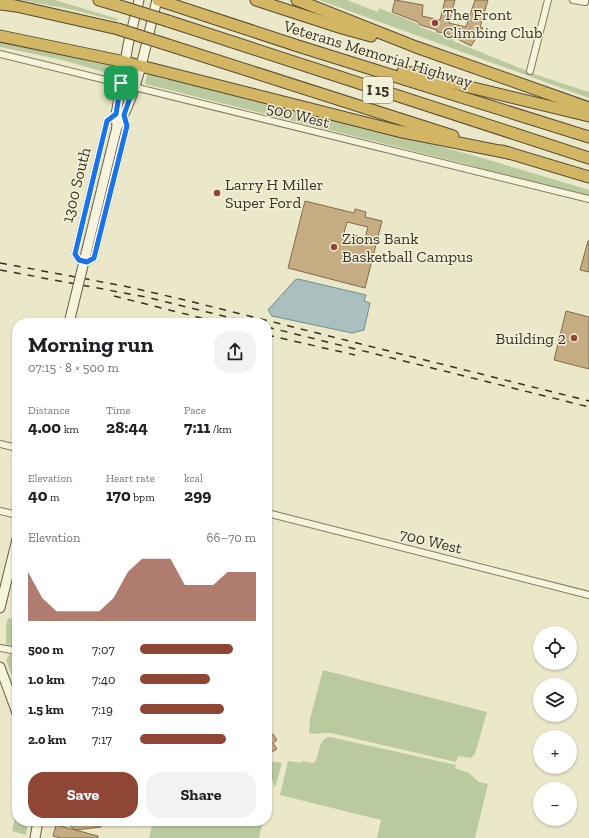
<!DOCTYPE html>
<meta charset="utf-8">
<style>
body{margin:0;font-family:"Zilla Slab",serif;background:#f2f2f2;color:#202124;height:100vh;display:flex;flex-direction:column;font-size:15px;white-space:nowrap}
*{box-sizing:border-box;margin:0}
p{font-size:13px;color:#757577}
.icon{flex:none;width:22px;height:22px;fill:none;stroke:currentColor;stroke-width:2;stroke-linecap:round;stroke-linejoin:round}
.map{position:relative;flex:1;overflow:hidden}
.panel{position:absolute;left:12px;top:318px;width:260px;height:508px;display:flex;flex-direction:column;background:#fff;border-radius:16px;box-shadow:0 1px 3px #0004}
.panel>*{flex:none}
.fabs{position:absolute;left:533px;top:626px;display:grid;gap:8px}
.fabs a{display:grid;place-items:center;width:44px;height:44px;border-radius:50%;background:#fff;box-shadow:0 1px 3px #0004;font-size:20px}
.pin{position:absolute;display:grid;place-items:center;width:34px;height:34px;color:#fff;margin:-17px;border-radius:8px;box-shadow:0 2px 6px #0006}
.round{display:grid;place-items:center;flex:none;width:42px;height:42px;border-radius:16px;background:#f2f2f2}
.overview{display:flex;align-items:center;justify-content:space-between;height:68px;padding:0 16px}
h1{font-size:22px;font-weight:700;line-height:30px}
.figures{display:grid;grid-template-columns:repeat(3,1fr);gap:6px;height:68px;padding:4px 16px}
.figures div{display:grid;align-content:center}
.figures b{font-size:17px;font-weight:700}
.figures small{font-size:11px;font-weight:400}
.figures p{font-size:11px}
.chart{height:112px;padding:8px 16px}
.chart p{display:flex;justify-content:space-between}
.chart svg{width:100%;height:72px;margin-top:4px;fill:#904635;opacity:.7}
.action{display:flex;gap:8px;margin-top:auto;padding:8px 16px}
.action a{flex:1;height:46px;border-radius:16px;background:#904635;color:#fff;font-size:16px;font-weight:700;line-height:46px;text-align:center}
.action a+a{background:#f2f2f2;color:#202124}
ul{padding:0 16px;list-style:none;font-size:13px}
li{display:grid;grid-template-columns:64px 48px 1fr;align-items:center;height:30px}
li i{height:10px;border-radius:5px;background:#904635}
.map>svg:first-child{display:block}
</style>
<div class="map">
<svg width="589" height="838" viewBox="0 0 589 838">
<rect width="100%" height="100%" fill="#ebe8ca"/>
<!-- green -->
<g fill="#bbc99e">
<path d="M20,0H55L118,19L117,21L69,9Z"/>
<path d="M319,0H347L378,12L379,8L418,24L420,27L453,39V41L537,75L589,92V98Z"/>
<path d="M0,40L114,64L116,66L114,73L112,74L58,59L0,47Z"/>
<path d="M149,73L163,79L184,82L397,135L479,157L589,190V199L512,178L466,164L145,84L147,74Z"/>
<path d="M8,618L17,620V648L7,645L6,643V625Z"/>
<path d="M10,654L17,655V690L6,660Z"/>
<path d="M323,670L487,712L475,754L471,758L458,756L456,762L331,733C322,732 319,735 309,733L310,719Z"/>
<path d="M330,737L456,765L455,768L469,773L479,782L488,784L475,838H377L381,820L280,795L288,761L301,763L302,761L313,763L315,762C320,754 318,738 330,737Z"/>
<path d="M267,761L282,763L275,788L271,775L267,771Z"/>
<path d="M17,809V821H28L26,835L12,831Z"/>
<path d="M153,821H263L259,838H149Z"/>
</g>
<!-- water -->
<path fill="#aac0be" stroke="#718e8c" d="M298,279L366,295L364,301L370,303L364,330L352,333L272,316L268,310L295,280Z"/>
<!-- building -->
<g fill="#c6ac83" stroke="#836b47" fill-rule="evenodd">
<path d="M395,0L423,5L422,16L440,20L445,0H455L449,23L466,27L475,0H488L480,27L483,28L471,46L446,33L437,32V30L420,25L418,22L392,12Z"/>
<path d="M305,201L354,213L355,209L366,212L365,217L382,221L365,288L288,268ZM347,222L368,227L365,238L344,233Z"/>
<path d="M588,241H589V272L580,270Z"/>
<path d="M566,311L589,317V369L554,360Z"/>
<path d="M267,729L271,735L273,734L277,740L273,743L277,749L267,755Z"/>
<path d="M62,821H103L101,827L76,830Z"/>
<path d="M56,825L98,836V838H61L53,836Z"/>
</g>
<g fill="none" stroke-linecap="round" stroke-linejoin="round">
<defs>
<g id="minor">
<path d="M573,0L585,2V0"/>
<path d="M0,54L589,199"/>
<path d="M530,71L548,0"/>
<path d="M116,115L107,121L75,254L79,260L87,262L94,258L127,126L124,115"/>
<path d="M0,444L17,448"/>
<path d="M0,511L17,515"/>
<path d="M267,513L589,595"/>
<path d="M0,648L17,651"/>
</g>
<g id="secondary">
<path d="M117,127C138,94 147,38 157,0"/>
<path d="M110,155L117,127L116,115L128,45L139,0"/>
<path d="M0,608L17,539"/>
<path d="M0,667L17,713"/>
<path d="M35,838L38,821"/>
</g>
<g id="motorway">
<path d="M99,0L123,7"/>
<path d="M158,0L298,46L589,137"/>
<path d="M256,0L342,28L371,36"/>
<path d="M297,0L416,47L589,108"/>
<path d="M0,4L16,6L118,29"/>
<path d="M168,21L589,158"/>
<path d="M0,36L125,62L398,131L509,153"/>
<path d="M162,43L453,136"/>
<path d="M403,71L589,116"/>
<path d="M502,151L589,177"/>
</g>
</defs>
<!-- minor casing -->
<use href="#minor" stroke="#867c60" stroke-width="8"/>
<!-- secondary casing -->
<use href="#secondary" stroke="#685d43" stroke-width="11"/>
<!-- motorway casing -->
<use href="#motorway" stroke="#554933" stroke-width="13"/>
<!-- minor -->
<use href="#minor" stroke="#f6f4dc" stroke-width="6"/>
<!-- secondary -->
<use href="#secondary" stroke="#f6f4dc" stroke-width="9"/>
<!-- motorway -->
<use href="#motorway" stroke="#d2b663" stroke-width="11"/>
<!-- rail -->
<g stroke="#383122" stroke-width="1.5" stroke-dasharray="7 7" stroke-linecap="butt">
<path d="M0,263L124,286L185,300L589,401"/>
<path d="M0,270L146,297L252,323"/>
<path d="M114,296L221,323"/>
<path d="M267,327L589,407"/>
<path d="M267,335L355,355"/>
</g>
<defs>
<path id="secondary-bridge" d="M69,323L110,155"/>
<g id="motorway-bridge">
<path d="M123,7L168,21"/>
<path d="M118,29L162,43"/>
</g>
</defs>
<!-- secondary-bridge casing -->
<use href="#secondary-bridge" stroke="#685d43" stroke-width="11" stroke-linecap="butt"/>
<!-- motorway-bridge casing -->
<use href="#motorway-bridge" stroke="#554933" stroke-width="13" stroke-linecap="butt"/>
<!-- secondary-bridge -->
<use href="#secondary-bridge" stroke="#f6f4dc" stroke-width="9"/>
<!-- motorway-bridge -->
<use href="#motorway-bridge" stroke="#d2b663" stroke-width="11"/>
</g>
<g fill="none" stroke-linecap="round" stroke-linejoin="round">
<defs>
<path id="route" d="M121,83L134,86L124,115L127,126L94,258L87,262L79,260L75,254L107,121L116,114Z"/>
</defs>
<!-- route casing -->
<use href="#route" stroke="#fff" stroke-width="8"/>
<!-- route -->
<use href="#route" stroke="#1a73e8" stroke-width="5"/>
</g>
<!-- markers -->
<g fill="#904635" stroke="#f3f1d9" stroke-width="1.5">
<circle cx="435" cy="23" r="4"/>
<circle cx="217" cy="193" r="4"/>
<circle cx="334" cy="247" r="4"/>
<circle cx="574" cy="338" r="4"/>
</g>
<g text-anchor="middle" dominant-baseline="central" stroke-width="3" stroke-linejoin="round" paint-order="stroke">
<!-- shield labels -->
<rect fill="#f3f1d9" stroke="#706b59" stroke-width="1" x="363" y="77" width="30" height="26" rx="3"/>
<g font-size="15" font-weight="bold" fill="#383122">
<text x="378" y="90">I 15</text>
</g>
<!-- poi labels -->
<g font-size="16" fill="#383122" stroke="#f3f1d9" text-anchor="start">
<text x="443" y="14">The Front<tspan x="443" dy="18">Climbing Club</tspan></text>
<text x="225" y="184">Larry H Miller<tspan x="225" dy="18">Super Ford</tspan></text>
<text x="342" y="238">Zions Bank<tspan x="342" dy="18">Basketball Campus</tspan></text>
<text x="566" y="338" text-anchor="end">Building 2</text>
</g>
<!-- street labels -->
<g font-size="16" fill="#383122" stroke="#f3f1d9">
<text transform="translate(378 54) rotate(17)">Veterans Memorial Highway</text>
<text transform="translate(298 115) rotate(14)">500 West</text>
<text transform="translate(76 185) rotate(-76)">1300 South</text>
<text transform="translate(431 541) rotate(14)">700 West</text>
</g>
</g>
</svg>
<div class="fabs">
<a><svg class="icon" aria-label="locate" viewBox="0 0 24 24"><circle cx="12" cy="12" r="6"/><path d="M12 2v4M12 18v4M2 12h4M18 12h4"/></svg></a>
<a><svg class="icon" aria-label="layers" viewBox="0 0 24 24"><path d="M12 4l9 5-9 5-9-5zM3 14l9 5 9-5"/></svg></a>
<a>+</a>
<a>−</a>
</div>
<div class="pin" style="left:121px;top:83px;background:#1e9e55"><svg class="icon" aria-label="arrive" viewBox="0 0 24 24"><path d="M6 21V4h12l-3 4 3 4H6"/></svg></div>
<section class="panel">
<div class="overview"><div><h1>Morning run</h1><p>07:15 · 8 × 500 m</p></div><a class="round"><svg class="icon" aria-label="share" viewBox="0 0 24 24"><path d="M12 15V3M7 8l5-5 5 5M5 13v7h14v-7"/></svg></a></div>
<div class="figures">
<div><p>Distance</p><b>4.00<small> km</small></b></div>
<div><p>Time</p><b>28:44</b></div>
<div><p>Pace</p><b>7:11<small> /km</small></b></div>
</div>
<div class="figures">
<div><p>Elevation</p><b>40<small> m</small></b></div>
<div><p>Heart rate</p><b>170<small> bpm</small></b></div>
<div><p>kcal</p><b>299</b></div>
</div>
<div class="chart"><p><span>Elevation</span>66–70 m</p>
<svg viewBox="0 0 160 44" preserveAspectRatio="none"><path d="M0 44V14L10 30L20 38L30 38L40 38L50 38L60 30L70 14L80 6L90 6L100 6L110 22L120 22L130 22L140 14L150 14L160 14V44z"/></svg>
</div>
<ul>
<li><b>500 m</b>7:07<i style="width:80%"></i></li>
<li><b>1.0 km</b>7:40<i style="width:60%"></i></li>
<li><b>1.5 km</b>7:19<i style="width:72%"></i></li>
<li><b>2.0 km</b>7:17<i style="width:74%"></i></li>
</ul>
<div class="action"><a>Save</a><a>Share</a></div>
</section>
</div>
